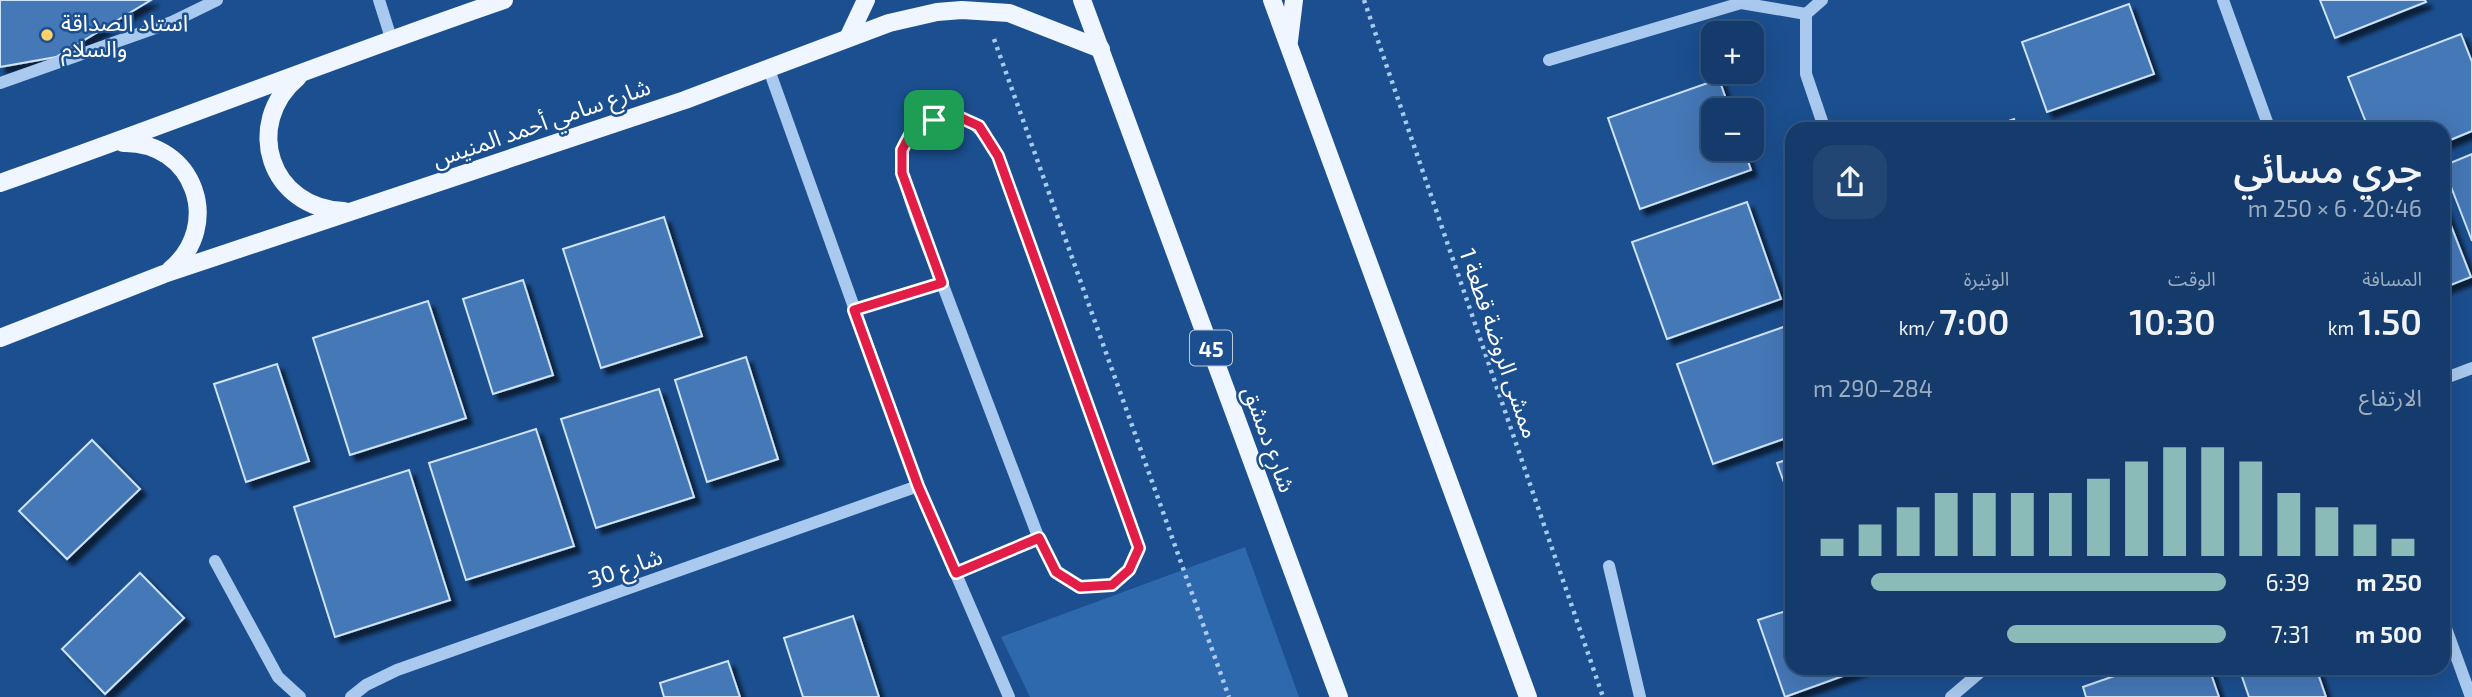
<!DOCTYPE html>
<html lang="ar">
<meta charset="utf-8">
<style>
body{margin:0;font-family:"Exo 2","Noto Sans Arabic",sans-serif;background:#214673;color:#f1f3f6;direction:rtl;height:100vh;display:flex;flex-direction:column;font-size:26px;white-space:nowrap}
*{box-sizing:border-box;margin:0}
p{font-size:23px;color:#9dadc1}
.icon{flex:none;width:38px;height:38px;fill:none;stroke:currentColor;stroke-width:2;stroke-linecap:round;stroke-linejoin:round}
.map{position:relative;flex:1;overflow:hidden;direction:ltr}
.side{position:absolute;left:1785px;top:122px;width:665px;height:553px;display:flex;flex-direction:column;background:#143b6b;border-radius:21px;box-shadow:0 7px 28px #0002,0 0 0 2px #33557e;direction:rtl}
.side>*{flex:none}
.buttons{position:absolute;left:1701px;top:21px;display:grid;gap:14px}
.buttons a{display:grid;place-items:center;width:63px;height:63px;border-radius:14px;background:#143b6b;box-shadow:0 7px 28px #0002,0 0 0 2px #33557e;font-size:35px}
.pin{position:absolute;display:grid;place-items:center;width:60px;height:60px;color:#fff;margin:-30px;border-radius:14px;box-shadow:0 4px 10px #0006}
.round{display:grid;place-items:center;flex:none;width:74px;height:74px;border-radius:21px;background:#214673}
.overview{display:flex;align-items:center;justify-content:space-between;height:119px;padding:0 28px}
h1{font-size:38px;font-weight:600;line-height:52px}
.stats{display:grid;grid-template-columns:repeat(3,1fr);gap:10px;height:119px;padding:7px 28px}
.stats div{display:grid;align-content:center}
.stats b{font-size:35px;font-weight:600}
.stats small{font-size:19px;font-weight:400}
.stats p{font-size:19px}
.chart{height:196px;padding:14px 28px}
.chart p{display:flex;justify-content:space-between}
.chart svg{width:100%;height:126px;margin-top:7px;stroke:#8bbbb9;stroke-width:6}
ul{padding:0 28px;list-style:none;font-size:23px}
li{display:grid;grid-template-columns:112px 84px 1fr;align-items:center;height:52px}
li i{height:18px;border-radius:9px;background:#8bbbb9}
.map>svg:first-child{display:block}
</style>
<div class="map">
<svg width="2472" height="697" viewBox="0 0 2472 697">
<defs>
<filter id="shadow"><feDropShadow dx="6" dy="6" stdDeviation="2" flood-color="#0009"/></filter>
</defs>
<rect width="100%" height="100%" fill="#1b4f8f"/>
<!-- green -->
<path fill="#2e69ad" d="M1245,547L1299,697H1030L1001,637Z"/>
<!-- building -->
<g fill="#4478b7" stroke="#cfe3fa" stroke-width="2" filter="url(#shadow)">
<path d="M0,0H151L56,57L0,67Z"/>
<path d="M2320,0H2425L2426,2L2335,38Z"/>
<path d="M2129,4L2154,74L2047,112L2022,42Z"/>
<path d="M2461,34L2472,62V131L2443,143V130H2369L2348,77Z"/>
<path d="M1719,79L1730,110H1713V149H1744L1751,170L1640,209L1608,118Z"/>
<path d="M2014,119L2018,130H1984Z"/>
<path d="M2472,154V241L2443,166Z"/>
<path d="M1747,202L1781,299L1667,339L1632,242Z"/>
<path d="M2443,205L2471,277L2443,288Z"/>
<path d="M664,217L702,336L601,368L563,249Z"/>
<path d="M523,280L553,375L493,394L463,299Z"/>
<path d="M428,301L466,418L350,455L313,338Z"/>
<path d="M1792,324V436L1713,464L1677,364Z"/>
<path d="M746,357L778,459L707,482L675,380Z"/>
<path d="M277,364L309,461L246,482L214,384Z"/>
<path d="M659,389L694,497L596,528L561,419Z"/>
<path d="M536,429L574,546L466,580L429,463Z"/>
<path d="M92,440L140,489L67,559L19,511Z"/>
<path d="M1792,458V505L1777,463Z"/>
<path d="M409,470L450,600L335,637L294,507Z"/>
<path d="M140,573L184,618L105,694L62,649Z"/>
<path d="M1792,609V668H1865L1785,697L1758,620Z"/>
<path d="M853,616L879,697H803L784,638Z"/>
<path d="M728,661L740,697H664L660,683Z"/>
<path d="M2137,668H2209L2219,697H2086L2083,687Z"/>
<path d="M2239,668H2316L2326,697H2249Z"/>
</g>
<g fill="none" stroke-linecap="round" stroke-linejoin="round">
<!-- path -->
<g stroke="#a9c9ee" stroke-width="4.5" stroke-dasharray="3.5 5" stroke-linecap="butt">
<path d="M1364,0L1603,697"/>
<path d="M994,39L1229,697"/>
</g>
<!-- minor -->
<g stroke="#a9c9ee" stroke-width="12">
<path d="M379,0L391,38"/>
<path d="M1822,0L1806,14V74L1825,130"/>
<path d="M2223,0L2270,130"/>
<path d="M1549,60L1741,3L1806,14"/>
<path d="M768,67L918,486L1009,697"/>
<path d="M0,83L172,22L217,0"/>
<path d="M854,310L942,283L1039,539L1056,572L1080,587L1112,585L1129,570L1139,548L998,156C985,135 974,114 946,118C928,121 907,130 902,150C895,174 932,256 942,283"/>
<path d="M2443,379L2472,368"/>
<path d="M215,561L278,677L300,697"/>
<path d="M1609,566L1640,697"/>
<path d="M956,573L1039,539"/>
<path d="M2443,620L2471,697"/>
<path d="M351,697L366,685L397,670L918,486"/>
<path d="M1951,697L1985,668"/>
</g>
<!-- major -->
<g stroke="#f0f6ff" stroke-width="18">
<path d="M1082,0L1339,697"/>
<path d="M1272,0L1528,697"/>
<path d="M849,36L866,0"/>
<path d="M1289,41L1294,0"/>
<path d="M298,77C242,124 270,209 344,211"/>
<path d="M123,143C194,141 224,225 170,270"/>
<path d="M0,183C169,124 335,58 504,0"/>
<path d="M0,338L164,274L685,100L889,23L937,12L962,10L1009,13L1101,49"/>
</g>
</g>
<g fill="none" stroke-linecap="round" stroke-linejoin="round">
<defs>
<path id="route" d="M957,116L979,126L998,156L1139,548L1129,570L1112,585L1080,587L1056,572L1039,538L956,573L918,486L854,310L942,283L902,173V150L912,131L934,120Z"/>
</defs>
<!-- route casing -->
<use href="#route" stroke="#fff" stroke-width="14"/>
<!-- route -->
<use href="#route" stroke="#e11d48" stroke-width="9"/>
</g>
<!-- markers -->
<circle fill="#ffd166" stroke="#1b4f8f" stroke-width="2.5" cx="47" cy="35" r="7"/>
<g text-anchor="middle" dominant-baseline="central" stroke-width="5" stroke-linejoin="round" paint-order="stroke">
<!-- shield labels -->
<rect fill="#1b4f8f" stroke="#bbcadd" stroke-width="2" x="1190" y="330.5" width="42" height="35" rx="5"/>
<g font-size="21" font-weight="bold" fill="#fff">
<text x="1211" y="348">45</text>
</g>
<!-- poi labels -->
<g font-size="23" fill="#fff" stroke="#1b4f8f" text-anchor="start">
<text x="61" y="22">استاد الصداقة<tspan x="61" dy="26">والسلام</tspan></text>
</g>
<!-- street labels -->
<g font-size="23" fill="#fff" stroke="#1b4f8f">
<text transform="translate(541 122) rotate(-19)">شارع سامي أحمد المنيس</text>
<text transform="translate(1500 343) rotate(71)">ممشى الروضة قطعة 1</text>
<text transform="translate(1270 439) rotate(70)">شارع دمشق</text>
<text transform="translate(625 567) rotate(-19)">شارع 30</text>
</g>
</g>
</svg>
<div class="buttons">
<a>+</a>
<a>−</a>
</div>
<div class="pin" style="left:934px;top:120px;background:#1e9e55"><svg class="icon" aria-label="arrive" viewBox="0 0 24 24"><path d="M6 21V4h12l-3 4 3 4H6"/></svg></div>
<section class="side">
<div class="overview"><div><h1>جري مسائي</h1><p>20:46 · 6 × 250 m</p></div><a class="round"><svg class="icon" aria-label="share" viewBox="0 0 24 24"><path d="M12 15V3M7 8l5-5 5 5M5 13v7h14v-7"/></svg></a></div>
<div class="stats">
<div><p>المسافة</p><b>1.50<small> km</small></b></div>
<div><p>الوقت</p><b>10:30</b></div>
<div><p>الوتيرة</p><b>7:00<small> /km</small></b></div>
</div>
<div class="chart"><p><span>الارتفاع</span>284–290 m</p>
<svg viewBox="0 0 160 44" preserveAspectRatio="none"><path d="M5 44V38M15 44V33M25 44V27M35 44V22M45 44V22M55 44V22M65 44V22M75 44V17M85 44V11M95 44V6M105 44V6M115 44V11M125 44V22M135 44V27M145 44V33M155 44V38"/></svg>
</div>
<ul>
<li><b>250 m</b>6:39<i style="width:86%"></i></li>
<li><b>500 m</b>7:31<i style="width:53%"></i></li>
</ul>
</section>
</div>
